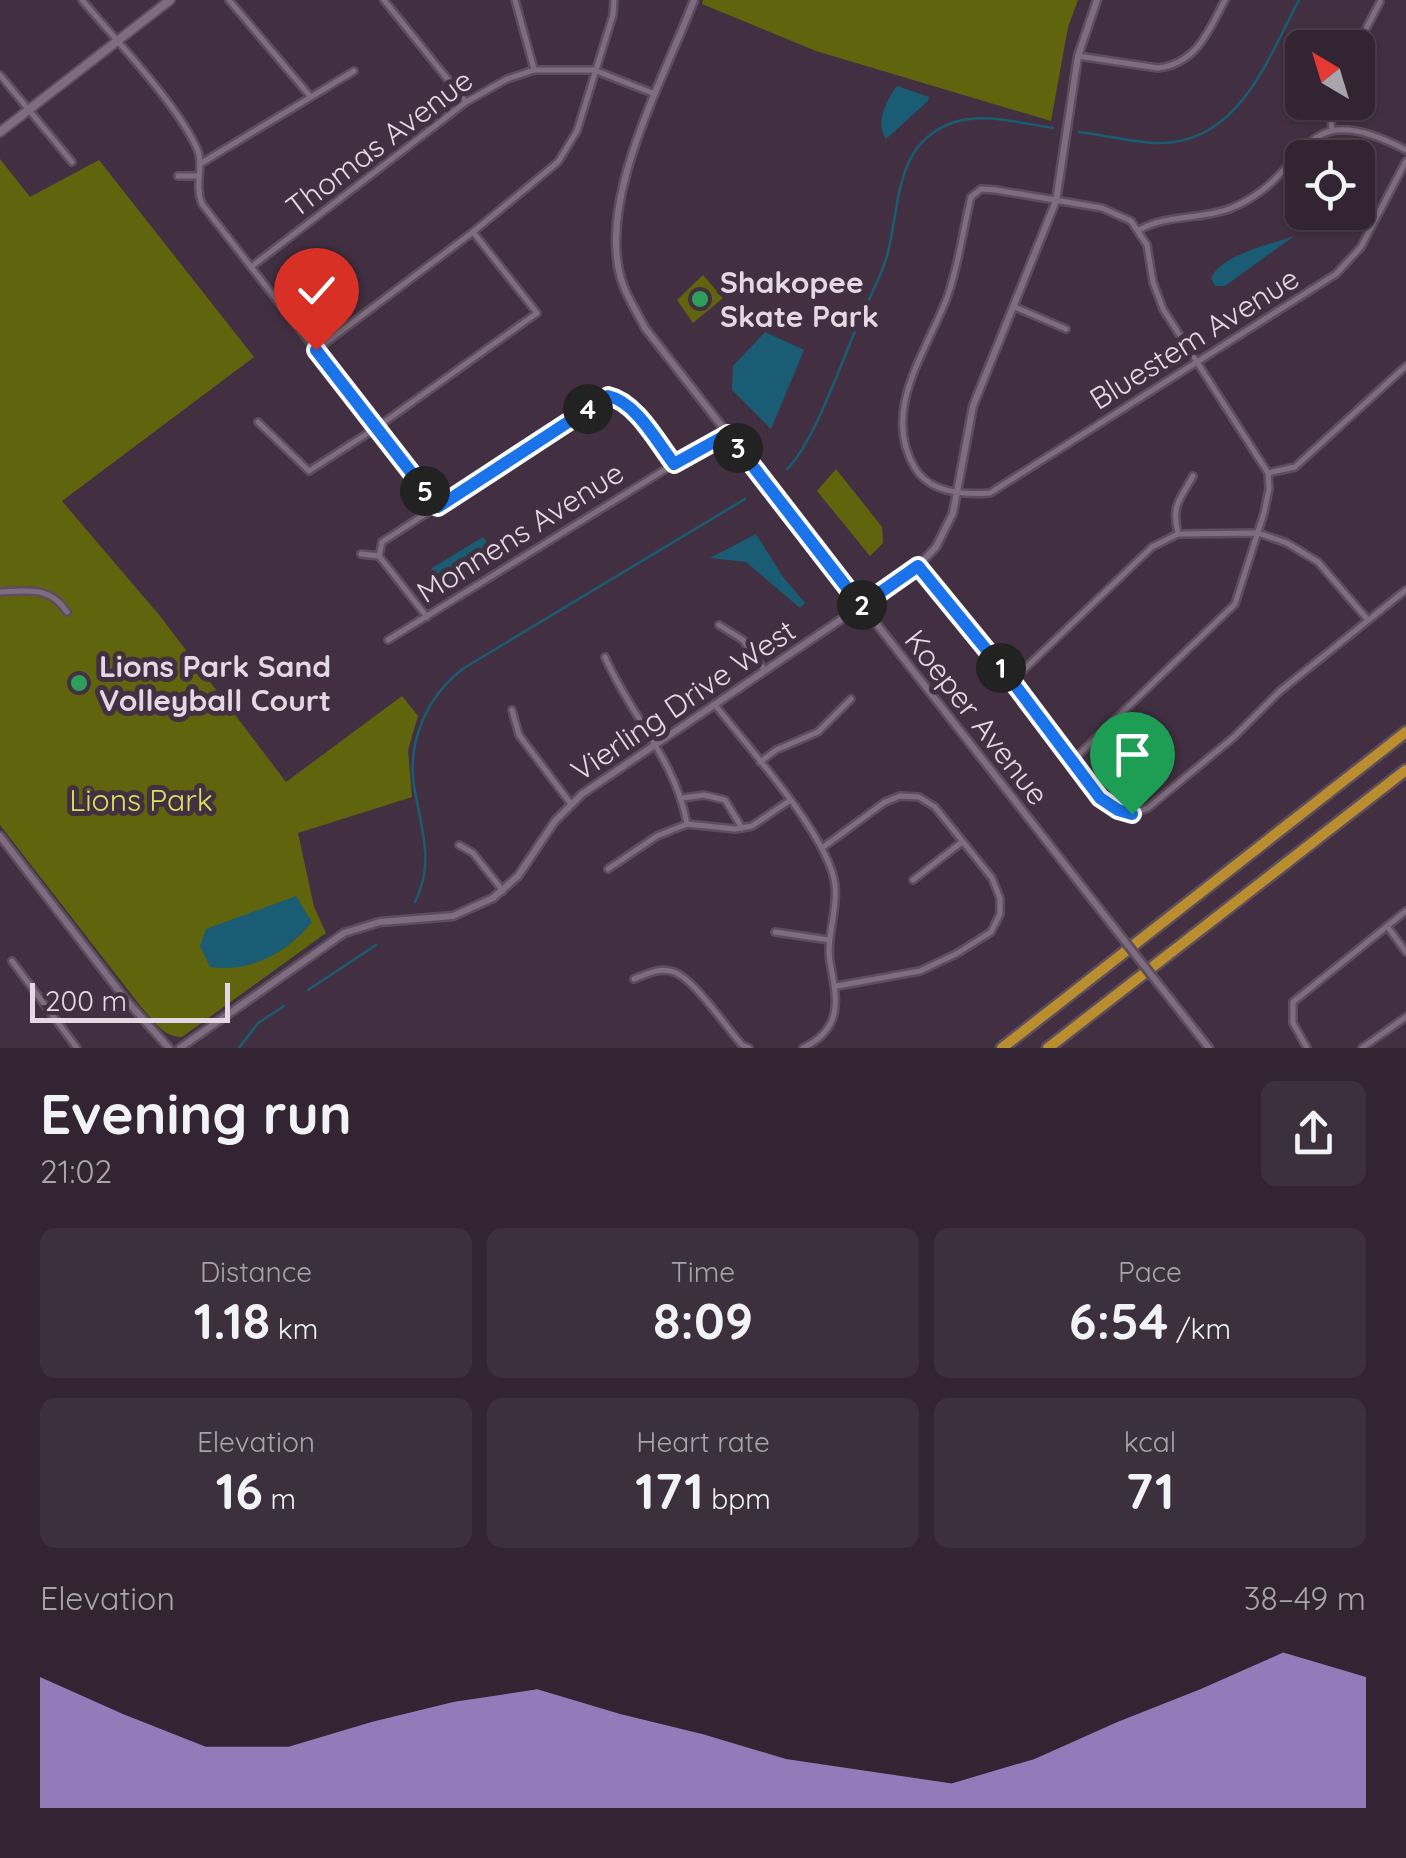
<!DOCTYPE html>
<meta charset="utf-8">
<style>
body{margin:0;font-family:Quicksand,sans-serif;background:#3d303e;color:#f1f3f6;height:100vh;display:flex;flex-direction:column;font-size:38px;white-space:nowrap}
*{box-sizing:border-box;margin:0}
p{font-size:32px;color:#a8a4ac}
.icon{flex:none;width:55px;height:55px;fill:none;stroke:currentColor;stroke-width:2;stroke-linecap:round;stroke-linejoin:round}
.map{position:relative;height:1048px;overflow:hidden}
.details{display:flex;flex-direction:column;background:#322432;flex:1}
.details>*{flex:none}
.needle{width:65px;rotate:322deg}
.fabs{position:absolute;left:1285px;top:30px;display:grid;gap:20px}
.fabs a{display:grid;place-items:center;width:90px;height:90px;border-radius:15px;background:#322432;box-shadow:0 2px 8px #0004,0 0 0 2px #4d414d;font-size:50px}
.scale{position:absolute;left:30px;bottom:25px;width:200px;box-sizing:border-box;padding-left:10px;border:5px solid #e3d8e3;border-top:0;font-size:28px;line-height:35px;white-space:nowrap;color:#e3d8e3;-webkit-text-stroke:8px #423042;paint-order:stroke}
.pin{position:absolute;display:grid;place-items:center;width:85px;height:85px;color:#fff;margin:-102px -42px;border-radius:50% 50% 50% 0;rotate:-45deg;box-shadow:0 0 10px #0007}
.pin .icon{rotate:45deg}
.km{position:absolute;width:50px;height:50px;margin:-25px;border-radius:50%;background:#222;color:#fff;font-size:28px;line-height:50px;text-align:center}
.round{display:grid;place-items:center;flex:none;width:105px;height:105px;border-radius:15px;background:#3d303e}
.head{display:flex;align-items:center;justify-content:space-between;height:170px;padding:0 40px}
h1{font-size:55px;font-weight:800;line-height:75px}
.figures{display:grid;grid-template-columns:repeat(3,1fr);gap:15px;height:170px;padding:10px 40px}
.figures div{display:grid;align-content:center;border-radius:15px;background:#3d303e;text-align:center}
.figures b{font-size:50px;font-weight:800}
.figures small{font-size:28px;font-weight:400}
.figures p{font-size:28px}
.chart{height:280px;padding:20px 40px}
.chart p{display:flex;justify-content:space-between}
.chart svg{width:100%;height:180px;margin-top:10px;fill:#bca0f2;opacity:.7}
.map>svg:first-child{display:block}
</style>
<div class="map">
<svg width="1406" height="1048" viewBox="0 0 1406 1048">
<rect width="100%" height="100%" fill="#423042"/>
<!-- green -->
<g fill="#60640d">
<path d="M703,0H1078L1068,27L1051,121L816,51L702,4Z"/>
<path d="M0,159L30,197L99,160L254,357L62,501L160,616L286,782L402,696L418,716L408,750L412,797L298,833L314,907L326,933L182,1037C163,1037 154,1021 142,1008L0,825Z"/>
<path d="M703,275L723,298L693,323L677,300Z"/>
<path d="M836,469L882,527L883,543L870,556L817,491Z"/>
</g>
<!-- water -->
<g fill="#195c73">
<path d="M897,86L929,97L928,101L886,139C875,123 886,100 897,86Z"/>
<path d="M1294,236L1225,286H1215L1211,278C1222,254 1270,245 1294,236Z"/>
<path d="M765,332L804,350L771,429L732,390L733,366Z"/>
<path d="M756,534L783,577L805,603L800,608L746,562L710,558Z"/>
<path d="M483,537L496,553L438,590L425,585L432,568Z"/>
<path d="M296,896L312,922C287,953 250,973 210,967L200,946L206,929Z"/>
</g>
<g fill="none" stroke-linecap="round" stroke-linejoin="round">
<!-- stream -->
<g stroke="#195c73" stroke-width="2.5">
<path d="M1079,132C1104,135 1130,142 1155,143C1238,146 1267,60 1299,0"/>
<path d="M787,469C813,445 845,354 860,319C869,298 881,277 887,256C901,205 893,142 955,122C985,112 1023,124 1053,128"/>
<path d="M415,902C435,863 421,827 414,786C407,740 428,695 464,668L745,499"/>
<path d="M308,990L376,945"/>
<path d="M239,1048L258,1023L284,1006"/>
</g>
<defs>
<g id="minor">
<path d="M82,0C114,38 180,107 198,151C204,168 194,184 202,204L438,507"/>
<path d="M229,0L310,96"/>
<path d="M384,0L466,102"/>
<path d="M515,0L534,69"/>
<path d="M1356,48L1380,2"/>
<path d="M1078,56L1158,68C1197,63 1208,32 1225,0"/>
<path d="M0,75L72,162"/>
<path d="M1329,102L1332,130"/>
<path d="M200,164L354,71"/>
<path d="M178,176H197"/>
<path d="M1139,230C1167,214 1199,220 1229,209C1314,176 1293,91 1406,150"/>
<path d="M251,267L466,102L507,79L534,70H594L655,94"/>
<path d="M1015,307L1066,329"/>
<path d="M316,350L473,232L558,162L577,131L613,15L614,0"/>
<path d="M258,422L309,471L376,428L537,313L473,232"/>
<path d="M1268,473L1295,467L1406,366"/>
<path d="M1178,533C1171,505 1180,500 1193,476"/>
<path d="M361,554L379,556L382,542L608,396C636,402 656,442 674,464"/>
<path d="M379,556L427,617"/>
<path d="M918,566L1012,681L1100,798C1118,810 1127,817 1148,808L1234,737L1280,691L1406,590"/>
<path d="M0,592C29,591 50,586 67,612"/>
<path d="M719,625L743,640L765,671"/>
<path d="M388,640L674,464L727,434"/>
<path d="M605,657C630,715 676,760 687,824"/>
<path d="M1012,681L1152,547L1178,534L1258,533L1287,543L1318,562L1368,620"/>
<path d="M716,706C747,746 830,837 835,885C838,911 826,936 830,962C837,999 844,1028 803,1048"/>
<path d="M512,710L519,735L571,804"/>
<path d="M1073,760L1235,604L1264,513L1269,489L1268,473L1163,309L1153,282L1147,245L1131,221L1102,208L996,190L981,189L971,197C963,230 959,263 948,295C928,350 880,410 915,468C930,493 964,495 990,493L1336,274L1361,247L1406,161"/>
<path d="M760,762L776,750L818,732L851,699"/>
<path d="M683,798L704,795L725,800L742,828"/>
<path d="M459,845L473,853L503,891"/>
<path d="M822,848L885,802L900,796L919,797L935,807L992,878L1000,898V914L991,932L956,954L920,971L837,986"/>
<path d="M608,869L657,836L687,824L735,829L752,826L789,801"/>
<path d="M913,880L962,842"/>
<path d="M1387,926L1406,952"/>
<path d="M775,932L829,940"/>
<path d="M12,961L77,1048"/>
<path d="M634,979C646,974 660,967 674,972C694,979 726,1027 742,1045L749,1048"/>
<path d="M1307,1048L1293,1023V1002L1406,911"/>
<path d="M1362,1048L1406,1017"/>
</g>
<g id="tertiary">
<path d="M694,0C665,77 597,197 621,279C626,296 637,312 645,328L1116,930"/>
<path d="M0,836L126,1000L169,1048"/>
<path d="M1164,991L1209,1048"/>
<path d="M180,1048L344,933L380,922L453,916L493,898L518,876L555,821L582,794L861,606L918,566L936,547L953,513L973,406L1056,201L1078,56L1097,0"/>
</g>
<path id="secondary" d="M0,132L170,0"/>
<g id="motorway">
<path d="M1002,1048L1406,732"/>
<path d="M1048,1048L1406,770"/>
</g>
</defs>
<!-- minor casing -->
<use href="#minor" stroke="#5c4e5c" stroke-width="10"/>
<!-- tertiary casing -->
<use href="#tertiary" stroke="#5c4e5c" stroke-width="11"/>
<!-- secondary casing -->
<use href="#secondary" stroke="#5c4e5c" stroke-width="12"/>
<!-- motorway casing -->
<use href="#motorway" stroke="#5c4e5c" stroke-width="15"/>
<!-- minor -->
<use href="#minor" stroke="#7f6c80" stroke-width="5"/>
<!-- tertiary -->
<use href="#tertiary" stroke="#7f6c80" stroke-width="6"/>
<!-- secondary -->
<use href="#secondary" stroke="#7f6c80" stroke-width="8"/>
<!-- motorway -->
<use href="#motorway" stroke="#ba8e2e" stroke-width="10"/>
<defs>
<path id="tertiary-bridge" d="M1116,930L1164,991"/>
</defs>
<!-- tertiary-bridge casing -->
<use href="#tertiary-bridge" stroke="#5c4e5c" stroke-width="11" stroke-linecap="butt"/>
<!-- tertiary-bridge -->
<use href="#tertiary-bridge" stroke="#7f6c80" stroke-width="6"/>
</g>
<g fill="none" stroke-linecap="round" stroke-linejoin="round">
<defs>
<path id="route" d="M316,350L438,507L608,396C636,402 657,442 674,464L728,434L861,606L918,566L1012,681L1100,798L1118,810L1132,814"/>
</defs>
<!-- route casing -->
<use href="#route" stroke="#fff" stroke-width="20"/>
<!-- route -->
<use href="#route" stroke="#1a73e8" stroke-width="12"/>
</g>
<!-- markers -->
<g fill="#2e9e5b" stroke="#423042" stroke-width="4">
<circle cx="700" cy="299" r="10"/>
<circle cx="79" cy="683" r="10"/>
</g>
<g text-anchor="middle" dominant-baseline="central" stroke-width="10" stroke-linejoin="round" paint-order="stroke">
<!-- street labels -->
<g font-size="30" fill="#e3d8e3" stroke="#423042">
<text transform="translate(379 143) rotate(-37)">Thomas Avenue</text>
<text transform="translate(1194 338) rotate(-32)">Bluestem Avenue</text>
<text transform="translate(520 532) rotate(-32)">Monnens Avenue</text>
<text transform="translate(683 700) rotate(-34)">Vierling Drive West</text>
<text transform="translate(977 717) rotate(52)">Koeper Avenue</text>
</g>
<!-- poi labels -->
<g font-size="30" font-weight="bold" fill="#e3d8e3" stroke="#423042" text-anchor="start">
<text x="720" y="282">Shakopee<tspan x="720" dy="34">Skate Park</tspan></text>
<text x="99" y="666">Lions Park Sand<tspan x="99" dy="34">Volleyball Court</tspan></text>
</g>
<!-- park labels -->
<g font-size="30" fill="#d9e15d" stroke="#423042">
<text x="141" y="800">Lions Park</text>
</g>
</g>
</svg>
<div class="fabs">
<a><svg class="needle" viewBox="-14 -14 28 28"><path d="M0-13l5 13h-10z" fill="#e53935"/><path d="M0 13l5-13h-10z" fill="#a8a4ac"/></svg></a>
<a><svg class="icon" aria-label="locate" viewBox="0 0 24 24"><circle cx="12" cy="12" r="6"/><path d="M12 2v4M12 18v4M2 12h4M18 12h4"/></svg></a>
</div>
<div class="scale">200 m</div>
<div class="pin" style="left:1132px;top:814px;background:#1e9e55"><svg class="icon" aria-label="arrive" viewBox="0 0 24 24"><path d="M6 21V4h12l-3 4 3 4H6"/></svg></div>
<div class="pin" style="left:316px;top:350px;background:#d93025"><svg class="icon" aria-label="check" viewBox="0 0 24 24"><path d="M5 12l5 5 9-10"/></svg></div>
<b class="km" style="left:1001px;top:668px">1</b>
<b class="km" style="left:862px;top:605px">2</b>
<b class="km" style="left:738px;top:448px">3</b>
<b class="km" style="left:588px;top:409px">4</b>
<b class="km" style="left:425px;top:491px">5</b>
</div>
<section class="details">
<div class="head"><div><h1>Evening run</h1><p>21:02</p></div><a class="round"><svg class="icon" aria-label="share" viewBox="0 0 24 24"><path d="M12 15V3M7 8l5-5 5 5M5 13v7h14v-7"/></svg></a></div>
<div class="figures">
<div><p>Distance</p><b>1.18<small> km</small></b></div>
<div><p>Time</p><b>8:09</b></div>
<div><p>Pace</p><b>6:54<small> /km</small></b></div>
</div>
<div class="figures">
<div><p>Elevation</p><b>16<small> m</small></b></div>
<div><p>Heart rate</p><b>171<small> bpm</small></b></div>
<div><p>kcal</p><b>71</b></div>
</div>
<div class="chart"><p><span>Elevation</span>38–49 m</p>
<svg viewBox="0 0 160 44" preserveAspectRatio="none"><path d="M0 44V12L10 21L20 29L30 29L40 23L50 18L60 15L70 21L80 26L90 32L100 35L110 38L120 32L130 23L140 15L150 6L160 12V44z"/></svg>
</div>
</section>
